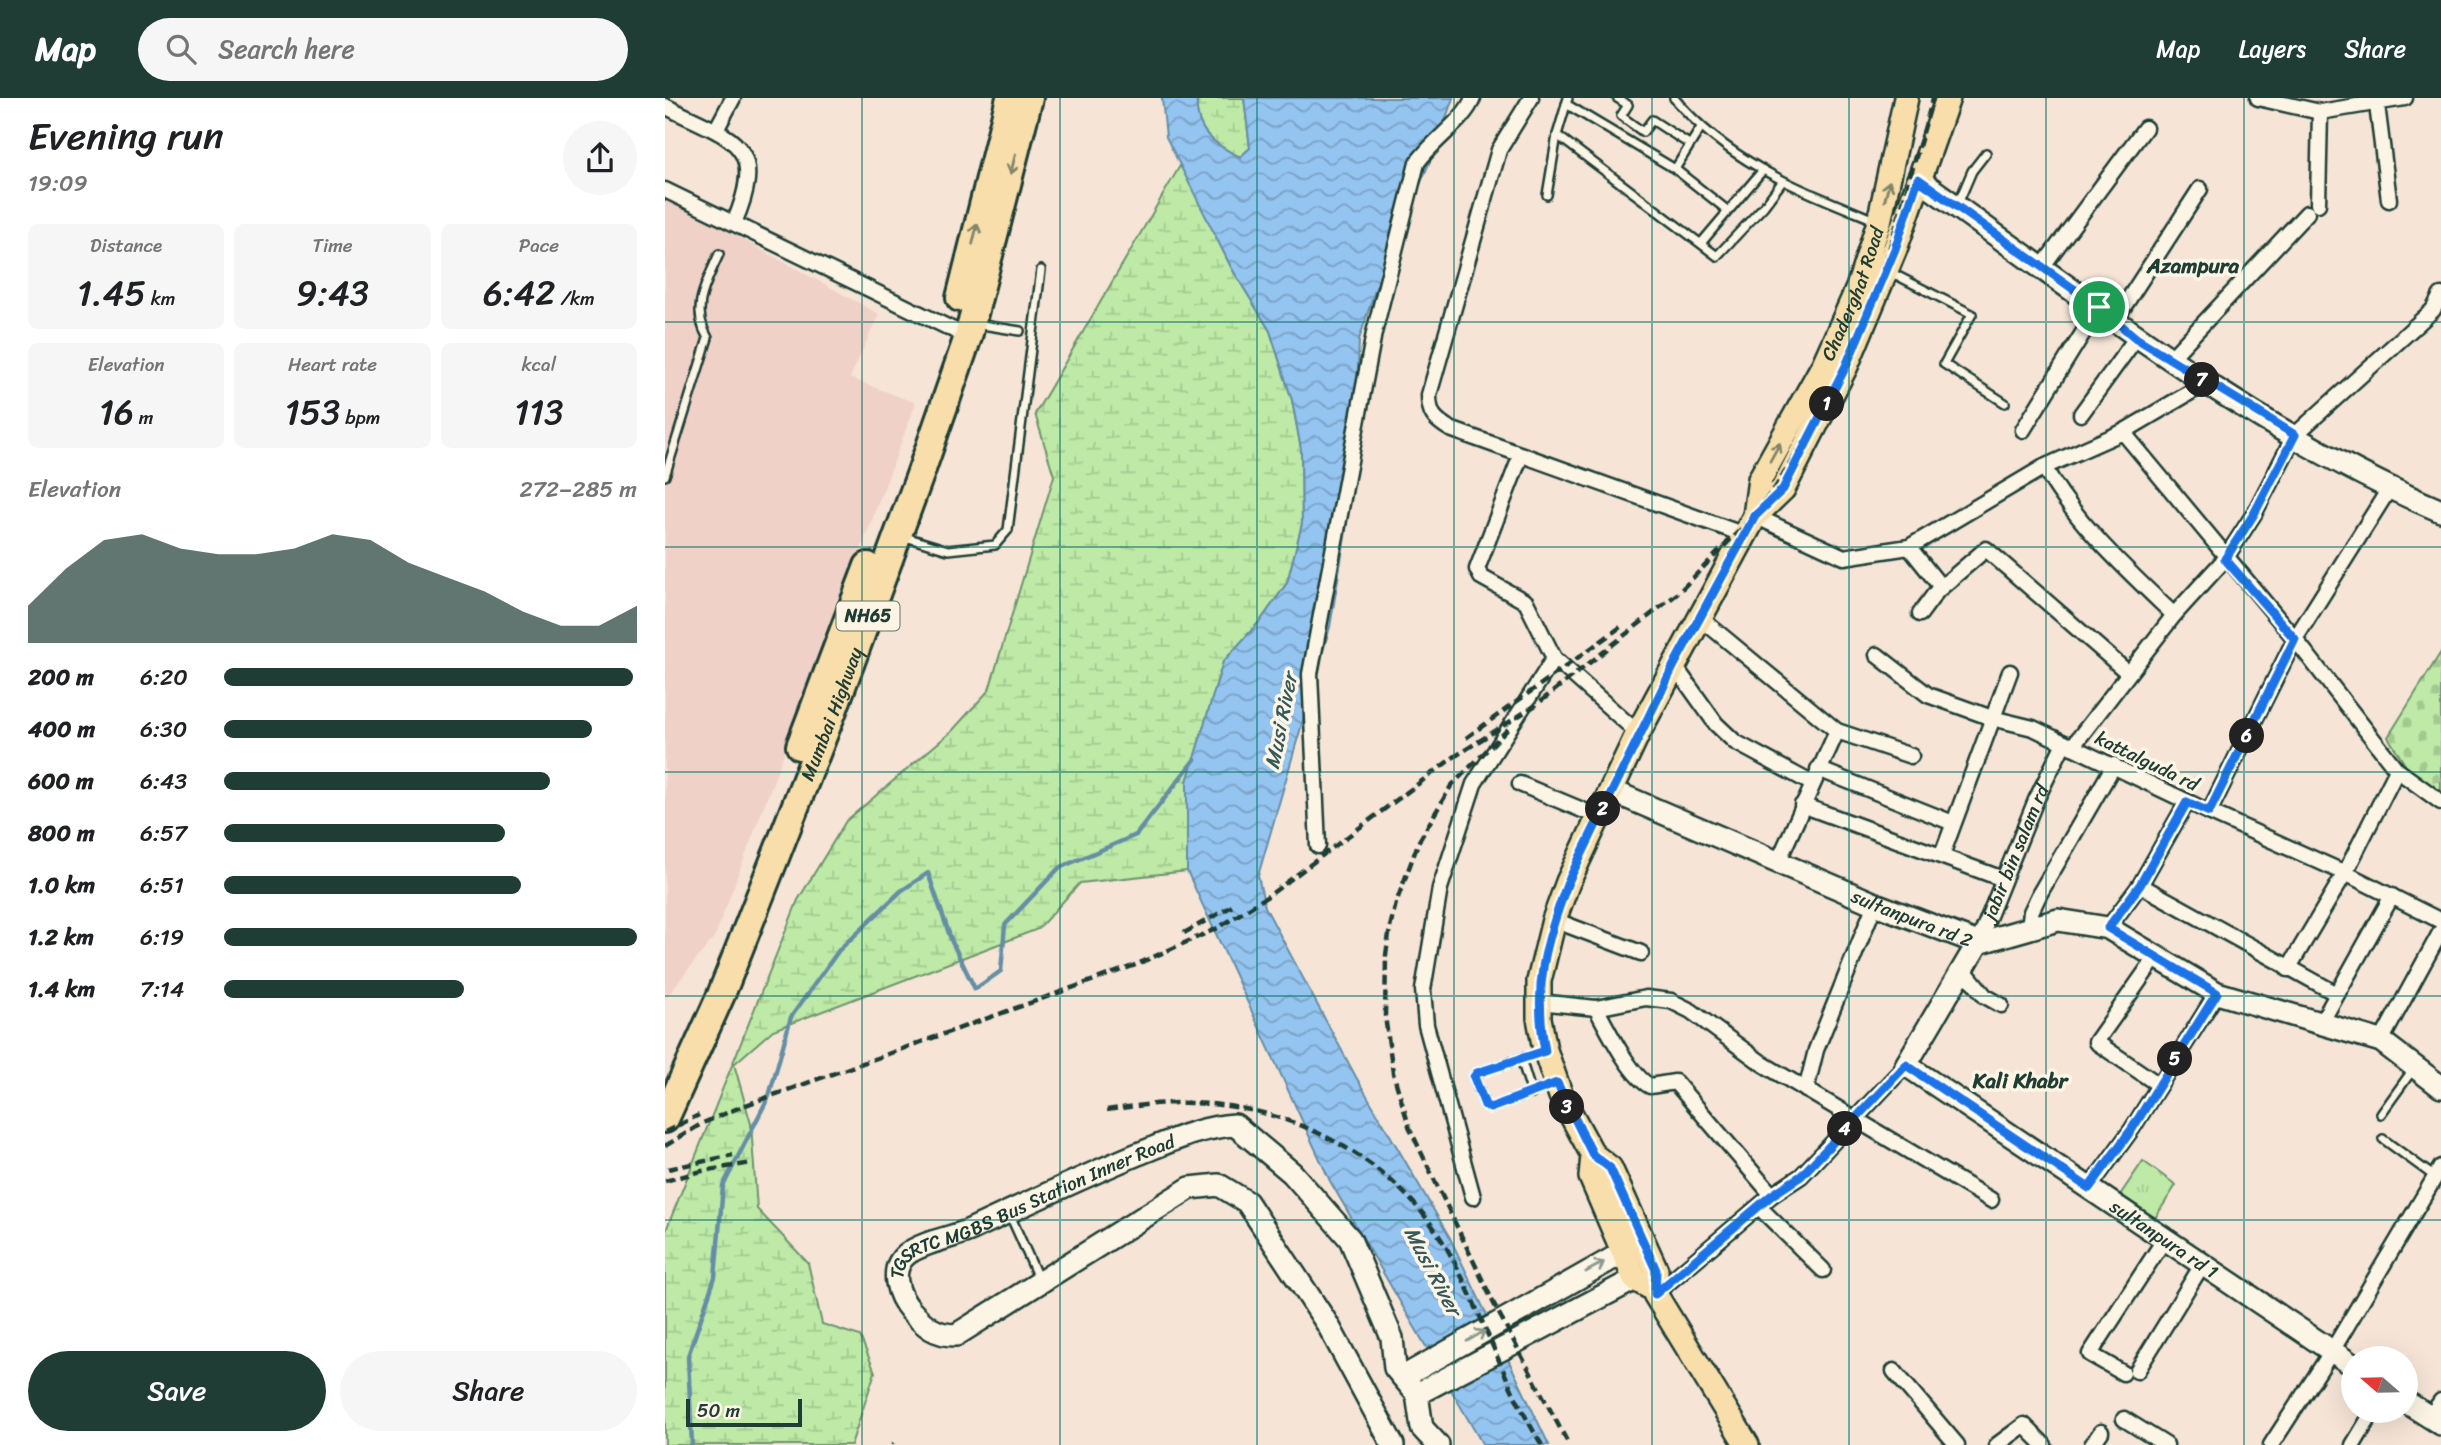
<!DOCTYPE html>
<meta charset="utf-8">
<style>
body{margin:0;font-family:Sriracha,sans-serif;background:#f6f6f6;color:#202124;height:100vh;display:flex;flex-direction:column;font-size:26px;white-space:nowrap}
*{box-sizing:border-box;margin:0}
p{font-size:23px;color:#757577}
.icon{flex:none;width:38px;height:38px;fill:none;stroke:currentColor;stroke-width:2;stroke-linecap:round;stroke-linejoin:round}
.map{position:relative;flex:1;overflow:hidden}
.side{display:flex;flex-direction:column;background:#fff;width:665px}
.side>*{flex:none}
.needle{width:46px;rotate:290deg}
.tools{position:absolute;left:1676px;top:1248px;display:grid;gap:14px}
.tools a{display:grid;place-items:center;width:77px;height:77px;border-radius:50%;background:#fff;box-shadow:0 7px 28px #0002;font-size:35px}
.scale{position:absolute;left:21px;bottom:18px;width:116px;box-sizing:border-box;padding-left:7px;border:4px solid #1f3d34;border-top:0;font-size:19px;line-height:24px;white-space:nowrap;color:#1f3d34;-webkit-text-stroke:5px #fcf5e5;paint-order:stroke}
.pin{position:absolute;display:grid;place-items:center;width:60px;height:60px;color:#fff;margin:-30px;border:4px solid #fff;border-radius:50%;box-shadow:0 2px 7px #0007}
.km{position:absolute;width:35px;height:35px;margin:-18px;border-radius:50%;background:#222;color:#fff;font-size:19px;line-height:35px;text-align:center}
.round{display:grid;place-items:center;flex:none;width:74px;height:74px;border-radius:37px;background:#f6f6f6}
.overview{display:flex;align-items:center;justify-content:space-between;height:119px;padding:0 28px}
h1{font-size:38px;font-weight:600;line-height:52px}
.figures{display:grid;grid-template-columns:repeat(3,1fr);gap:10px;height:119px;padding:7px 28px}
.figures div{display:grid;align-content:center;border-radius:10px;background:#f6f6f6;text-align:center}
.figures b{font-size:35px;font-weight:600}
.figures small{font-size:19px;font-weight:400}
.figures p{font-size:19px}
.chart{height:196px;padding:14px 28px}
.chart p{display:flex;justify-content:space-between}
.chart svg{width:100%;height:126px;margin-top:7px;fill:#1f3d34;opacity:.7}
.action{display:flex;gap:14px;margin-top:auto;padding:14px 28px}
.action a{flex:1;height:80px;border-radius:42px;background:#1f3d34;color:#fff;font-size:28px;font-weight:600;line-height:80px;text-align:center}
.action a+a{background:#f6f6f6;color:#202124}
ul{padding:0 28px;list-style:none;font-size:23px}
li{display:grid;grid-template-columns:112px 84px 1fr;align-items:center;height:52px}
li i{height:18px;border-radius:9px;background:#1f3d34}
header{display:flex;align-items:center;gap:42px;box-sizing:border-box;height:98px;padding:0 35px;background:#1f3d34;color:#fff}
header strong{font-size:33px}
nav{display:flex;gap:38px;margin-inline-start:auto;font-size:24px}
.search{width:490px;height:63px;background:#f6f6f6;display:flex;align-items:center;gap:18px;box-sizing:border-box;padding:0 24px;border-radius:38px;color:#757577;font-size:26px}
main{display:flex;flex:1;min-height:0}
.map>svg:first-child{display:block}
</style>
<header>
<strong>Map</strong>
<div class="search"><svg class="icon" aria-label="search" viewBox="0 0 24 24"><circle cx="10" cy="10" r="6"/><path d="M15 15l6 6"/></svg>Search here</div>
<nav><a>Map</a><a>Layers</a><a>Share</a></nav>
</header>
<main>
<section class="side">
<div class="overview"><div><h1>Evening run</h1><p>19:09</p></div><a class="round"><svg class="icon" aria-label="share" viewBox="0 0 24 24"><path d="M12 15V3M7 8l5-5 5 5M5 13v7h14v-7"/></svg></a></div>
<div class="figures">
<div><p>Distance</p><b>1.45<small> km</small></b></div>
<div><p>Time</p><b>9:43</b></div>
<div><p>Pace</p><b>6:42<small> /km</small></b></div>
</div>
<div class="figures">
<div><p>Elevation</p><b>16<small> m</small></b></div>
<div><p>Heart rate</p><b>153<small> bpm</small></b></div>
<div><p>kcal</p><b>113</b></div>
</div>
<div class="chart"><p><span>Elevation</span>272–285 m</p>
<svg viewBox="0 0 160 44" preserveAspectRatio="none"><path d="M0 44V31L10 18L20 8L30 6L40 11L50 13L60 13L70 11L80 6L90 8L100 16L110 21L120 26L130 33L140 38L150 38L160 31V44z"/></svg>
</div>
<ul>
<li><b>200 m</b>6:20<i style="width:99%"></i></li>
<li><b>400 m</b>6:30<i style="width:89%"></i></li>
<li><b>600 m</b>6:43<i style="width:79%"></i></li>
<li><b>800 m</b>6:57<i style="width:68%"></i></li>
<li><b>1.0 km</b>6:51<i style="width:72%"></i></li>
<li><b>1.2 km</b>6:19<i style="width:100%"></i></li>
<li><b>1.4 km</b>7:14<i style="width:58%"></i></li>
</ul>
<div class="action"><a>Save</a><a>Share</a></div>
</section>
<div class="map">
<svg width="1776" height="1347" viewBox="0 0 1776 1347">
<defs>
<pattern id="grass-tufts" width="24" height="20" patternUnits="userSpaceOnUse" patternTransform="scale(1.75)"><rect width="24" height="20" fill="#bee9a6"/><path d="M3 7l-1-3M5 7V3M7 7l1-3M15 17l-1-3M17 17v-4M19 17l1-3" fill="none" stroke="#a3c990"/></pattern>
<pattern id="wetland-marsh" width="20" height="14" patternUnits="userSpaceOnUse" patternTransform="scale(1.75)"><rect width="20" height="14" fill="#bee9a6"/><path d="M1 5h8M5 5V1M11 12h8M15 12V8" fill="none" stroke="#a3c990"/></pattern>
<pattern id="cemetery-stones" width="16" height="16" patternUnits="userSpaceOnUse" patternTransform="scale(1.75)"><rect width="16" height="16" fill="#bee9a6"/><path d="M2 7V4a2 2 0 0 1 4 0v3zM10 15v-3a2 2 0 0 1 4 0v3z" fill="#a3c990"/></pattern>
<pattern id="water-waves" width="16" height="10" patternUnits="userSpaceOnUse" patternTransform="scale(1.75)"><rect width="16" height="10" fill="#94c4f0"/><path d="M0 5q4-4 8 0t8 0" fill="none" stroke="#78a0c3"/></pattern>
</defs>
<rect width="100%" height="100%" fill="#f6e5d7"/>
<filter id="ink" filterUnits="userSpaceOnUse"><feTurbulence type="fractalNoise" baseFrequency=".0143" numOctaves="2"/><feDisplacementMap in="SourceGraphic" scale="14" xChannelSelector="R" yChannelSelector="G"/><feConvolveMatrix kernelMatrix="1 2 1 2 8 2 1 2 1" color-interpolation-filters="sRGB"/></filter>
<g filter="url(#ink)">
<!-- built -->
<path fill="#efd1c7" d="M0,99L214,216L185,280L251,305L50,838L0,901Z"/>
<!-- grass -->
<path fill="url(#grass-tufts)" stroke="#6e936d" stroke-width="2" d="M1478,1063L1511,1087L1490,1120L1455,1097Z"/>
<!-- wetland -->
<g fill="url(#wetland-marsh)" stroke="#6e936d" stroke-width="2">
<path d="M532,0H579L585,50L575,59C548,46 529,32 532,0Z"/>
<path d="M516,66L566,169L605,233L627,302L636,351L637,426L622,485L596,522L558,564L522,684V773L415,785L373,831L108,932L69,966L86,1026L92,1111L143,1165L157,1226L195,1238L210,1274L186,1347H0V1135L133,802L181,723L287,633L324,592L389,378L370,316Z"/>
</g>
<!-- cemetery -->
<path fill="url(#cemetery-stones)" stroke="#6e936d" stroke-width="2" d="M1776,554V694L1744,673L1723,639Z"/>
<!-- water -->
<path fill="url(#water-waves)" stroke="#658ea5" stroke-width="2" d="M497,0H532C529,32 548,46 575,59L585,50L579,0H788L769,54L710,192L694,242L690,341L681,433L665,529L593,778L600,809L691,979L785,1140L884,1347H818L665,1083L522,773V684L558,564L596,522L622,485L637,426L636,351L627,302L605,233L566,169L501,39Z"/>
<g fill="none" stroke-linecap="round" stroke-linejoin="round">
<!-- stream -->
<path stroke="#658ea5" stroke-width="4.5" d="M27,1347L23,1258L50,1179L58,1088L104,998L126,919L174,852L236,793L263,775L287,844L310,891L336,873L340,827L394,770L471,737L530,661"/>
<defs>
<g id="lane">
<path d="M952,0L963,7L956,18L978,34L987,22L1024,46"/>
<path d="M1009,0C1065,66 1134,91 1212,123"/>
<path d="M901,6L1010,71L1062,112"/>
<path d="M892,37L1052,158L1099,108L1117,84"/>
<path d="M1010,71L1035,31"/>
<path d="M882,97L892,37L903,0"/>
<path d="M1292,108L1307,73L1321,55"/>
<path d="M1037,144L1098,72"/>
<path d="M1223,173L1307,216L1279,266L1340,305"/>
<path d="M311,226L355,233"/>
<path d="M0,378L43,240C25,210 41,186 54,156"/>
<path d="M237,438L283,452L330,447L343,432L376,172"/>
<path d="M876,954L812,975L809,979L820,1007L825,1010L889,986"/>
<path d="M856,961L867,996"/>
<path d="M1716,1016L1749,970"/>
<path d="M1718,1041L1770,1079"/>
<path d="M345,1117L374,1182"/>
</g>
<g id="street">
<path d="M866,0L834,52L764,297C764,316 769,321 785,331L1080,437"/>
<path d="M1593,0L1655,14L1740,0"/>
<path d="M1712,7L1724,102"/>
<path d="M0,8C63,41 105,42 69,125"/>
<path d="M51,32L68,0"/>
<path d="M0,92L303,239"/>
<path d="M1653,106L1655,14"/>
<path d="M1377,169L1480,30"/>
<path d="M1450,222L1535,91"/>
<path d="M1505,261L1642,115"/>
<path d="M1416,316L1471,240"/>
<path d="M1358,332L1434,209"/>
<path d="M1458,334L1630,541L1732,672L1776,704"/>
<path d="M856,357L812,471L816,479L861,504L889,560L973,635"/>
<path d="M1379,369C1411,426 1462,472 1509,517"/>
<path d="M1090,418L1179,459L1244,449L1379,369L1458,334L1541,285"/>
<path d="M1244,449L1276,489"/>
<path d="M1255,516L1272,493L1321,451L1462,574"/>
<path d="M1034,519L1172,633L1246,658"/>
<path d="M1212,557L1263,597L1327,620L1368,630L1544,714L1680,775L1776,823"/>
<path d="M1009,567L1051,626L1070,644L1146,685"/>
<path d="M1407,649L1509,517L1560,461L1589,416L1630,337L1768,212L1776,197"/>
<path d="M1153,671L1288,725"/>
<path d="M855,686L934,719"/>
<path d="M1137,707L1338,781"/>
<path d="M1544,714L1630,541L1724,391"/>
<path d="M653,748L645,576L709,235L752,65C768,42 800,22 808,0"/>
<path d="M1277,757L1345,574"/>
<path d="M1113,764L1172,633"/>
<path d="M1475,787L1672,896"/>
<path d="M889,822L976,855"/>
<path d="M1364,829L1366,814L1375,795L1449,667"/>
<path d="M1443,830L1475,787L1522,704"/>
<path id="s1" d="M1313,845L1371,702L1399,645"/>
<path d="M1491,859L1431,944L1494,987"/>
<path d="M1298,871L1320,898L1336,907"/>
<path d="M1623,871L1680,775L1732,672"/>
<path d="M874,904L931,910L981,900L1006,903L1026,913L1098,966L1326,1102"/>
<path d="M931,910C942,930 965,978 985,988L1010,984L1107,1097"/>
<path d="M1656,925L1727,798"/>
<path d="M1716,943L1776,833"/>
<path d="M1141,992L1151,952L1210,806"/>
<path d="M1424,1090L1467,1031L1552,895"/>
<path d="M808,1099L761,927L758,892L775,790L809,686L889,560"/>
<path d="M1094,1109L1158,1172"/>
<path d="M990,1196L1107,1097L1136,1078L1241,967"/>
<path d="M1229,1273L1292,1347"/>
<path d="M1472,1273L1537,1167"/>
<path d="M1458,1275L1425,1256L1499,1142"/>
<path d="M1765,1319L1776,1303"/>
<path d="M1459,1321L1501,1347"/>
<path d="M1332,1347L1359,1327L1379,1347"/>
<path d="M1427,1347L1436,1334"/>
<path d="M1606,1347L1667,1253L1776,1069"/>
<path d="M1688,1347L1709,1312"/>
</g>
<g id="secondary">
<path d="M1253,81C1421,200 1585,332 1776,413"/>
<path id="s2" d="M947,693L1210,806L1313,845L1393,822L1443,830L1552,895L1716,943L1776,989"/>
<path id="s3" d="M1313,845L1241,967L1689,1268"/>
<path d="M738,1279L959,1154"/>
<path d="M752,1296L970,1181"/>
<path d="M1741,1304L1776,1326"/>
<path id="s4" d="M728,1347L663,1227L582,1104L554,1087L525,1090L291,1237C270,1237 260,1228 246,1213C233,1198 223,1171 242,1156C259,1143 288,1140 307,1131C363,1105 417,1079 473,1056C506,1043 535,1029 570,1027L627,1075L685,1141L727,1240L730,1270L752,1296L757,1330L773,1347"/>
</g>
<g id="primary">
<path id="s5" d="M1090,418L1095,381L1159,266L1193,190L1214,124L1241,0"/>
<path d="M928,1057L926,1079L970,1181L988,1191"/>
<path d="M1082,1347L990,1196L991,1172L945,1070L928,1057L896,998L880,952L874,920V883L889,822L903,784L973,635L1090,418L1118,391L1181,268L1230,151L1283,0"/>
</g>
<g id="highway">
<path d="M295,200L345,0"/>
<path d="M135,648L203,468"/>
<path id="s6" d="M0,1021L56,897L169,610L255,377L303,239L364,0"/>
</g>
</defs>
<!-- lane casing -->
<use href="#lane" stroke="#1f3d34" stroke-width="12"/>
<!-- street casing -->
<use href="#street" stroke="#1f3d34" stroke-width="19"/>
<!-- secondary casing -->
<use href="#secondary" stroke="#1f3d34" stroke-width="26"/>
<!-- primary casing -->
<use href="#primary" stroke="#1f3d34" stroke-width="28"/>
<!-- highway casing -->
<use href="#highway" stroke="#1f3d34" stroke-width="32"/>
<!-- path -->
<path stroke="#1f3d34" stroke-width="2.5" stroke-dasharray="5 5" stroke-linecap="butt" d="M228,1345V1347"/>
<!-- lane -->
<use href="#lane" stroke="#fcf5e5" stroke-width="7"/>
<!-- street -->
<use href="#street" stroke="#fcf5e5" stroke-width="14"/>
<!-- secondary -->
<use href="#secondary" stroke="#fcf5e5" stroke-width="21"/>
<!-- primary -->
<use href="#primary" stroke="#f8deab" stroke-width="23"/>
<!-- highway -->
<use href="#highway" stroke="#f8deab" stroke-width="26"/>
<!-- rail -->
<g stroke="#1f3d34" stroke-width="4.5" stroke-dasharray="10 5" stroke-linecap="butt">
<path d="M843,631L786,688L754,743L731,805L725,829L721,857L720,918L728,975L745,1031L829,1206L904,1347"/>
<path d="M801,640L957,528"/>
<path d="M519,835L571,806"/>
<path d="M442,1012C470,1008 498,1004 526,1005C630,1007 735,1064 785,1156C819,1218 839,1287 877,1347"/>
<path d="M0,1034L34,1017"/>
<path d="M0,1048L38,1025L78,1008L468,868L553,830L606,796L789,659L871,607L1012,496L1078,429L1110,390L1176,283L1212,194L1268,0"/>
<path d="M3,1071L68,1057"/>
<path d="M0,1083L37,1073L87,1065"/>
</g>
</g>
<!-- one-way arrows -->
<defs><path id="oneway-shaft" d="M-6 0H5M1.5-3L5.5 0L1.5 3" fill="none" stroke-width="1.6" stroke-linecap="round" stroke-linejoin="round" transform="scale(1.75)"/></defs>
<g stroke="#81856a">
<use href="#oneway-shaft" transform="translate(348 66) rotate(104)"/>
<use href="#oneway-shaft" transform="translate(1222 93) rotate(-76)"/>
<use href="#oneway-shaft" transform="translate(310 136) rotate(-77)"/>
<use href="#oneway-shaft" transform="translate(1110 354) rotate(-61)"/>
</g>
<g stroke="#8e998c">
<use href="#oneway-shaft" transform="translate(930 1169) rotate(-29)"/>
<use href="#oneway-shaft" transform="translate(811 1238) rotate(-30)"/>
</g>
</g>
<g fill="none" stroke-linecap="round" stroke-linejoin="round" filter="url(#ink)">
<defs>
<path id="route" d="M1253,81L1434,209L1471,240L1630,337L1589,416L1560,461L1630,541L1544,714L1522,704L1475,787L1443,830L1552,895L1467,1031L1424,1090L1241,967L1136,1078L1107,1097L990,1196L991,1172L945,1070L928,1057L892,985L825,1010L820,1007L809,979L812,975L880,953C868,888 880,845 903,784L1009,567L1090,418L1118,391L1181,268L1230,151Z"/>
</defs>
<!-- route casing -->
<use href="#route" stroke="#fff" stroke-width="14"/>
<!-- route -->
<use href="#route" stroke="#1a73e8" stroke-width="9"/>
</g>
<!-- grid -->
<path fill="none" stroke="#0f766e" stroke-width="2" stroke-opacity="0.55" d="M197,0V1347M395,0V1347M592,0V1347M789,0V1347M987,0V1347M1184,0V1347M1381,0V1347M1579,0V1347M0,224H1776M0,449H1776M0,674H1776M0,898H1776M0,1122H1776"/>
<g text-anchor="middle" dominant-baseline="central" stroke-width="7" stroke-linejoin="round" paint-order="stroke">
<!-- shield labels -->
<rect fill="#fcf5e5" stroke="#617469" stroke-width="2" x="171.5" y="503.5" width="63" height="29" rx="5"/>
<g font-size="18" font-weight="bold" fill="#1f3d34">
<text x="203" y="518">NH65</text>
</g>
<!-- street labels -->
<g font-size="19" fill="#1f3d34" stroke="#fcf5e5">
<text stroke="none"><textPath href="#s5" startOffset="245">Chaderghat Road</textPath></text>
<text stroke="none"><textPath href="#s6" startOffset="438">Mumbai Highway</textPath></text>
<text transform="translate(1482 663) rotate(26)">kattalguda rd</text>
<text stroke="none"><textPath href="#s1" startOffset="98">jabir bin salam rd</textPath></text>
<text stroke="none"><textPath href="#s2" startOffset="326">sultanpura rd 2</textPath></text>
<text stroke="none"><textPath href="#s4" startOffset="870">TGSRTC MGBS Bus Station Inner Road</textPath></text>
<text stroke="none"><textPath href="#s3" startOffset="453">sultanpura rd 1</textPath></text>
</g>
<!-- neighbourhood labels -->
<g font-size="21" font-weight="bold" fill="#1f3d34" stroke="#fcf5e5">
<text x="1528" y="168">Azampura</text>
<text x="1355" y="983">Kali Khabr</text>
</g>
<!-- water labels -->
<g font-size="21" font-style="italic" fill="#36585a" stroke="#fcf5e5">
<text transform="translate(616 623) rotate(-79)">Musi River</text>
<text transform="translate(768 1173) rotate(62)">Musi River</text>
</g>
</g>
</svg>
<div class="tools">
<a><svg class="needle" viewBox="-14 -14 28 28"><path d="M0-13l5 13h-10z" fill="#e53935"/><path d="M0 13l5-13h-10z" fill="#757577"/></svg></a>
</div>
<div class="scale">50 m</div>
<div class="pin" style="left:1434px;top:209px;background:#1e9e55"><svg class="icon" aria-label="arrive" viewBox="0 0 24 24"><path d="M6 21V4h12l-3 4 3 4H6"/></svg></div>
<b class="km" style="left:1162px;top:306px">1</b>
<b class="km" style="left:938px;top:711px">2</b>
<b class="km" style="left:902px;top:1009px">3</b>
<b class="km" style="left:1180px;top:1031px">4</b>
<b class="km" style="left:1510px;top:961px">5</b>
<b class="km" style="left:1582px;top:638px">6</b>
<b class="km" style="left:1537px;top:282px">7</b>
</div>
</main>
